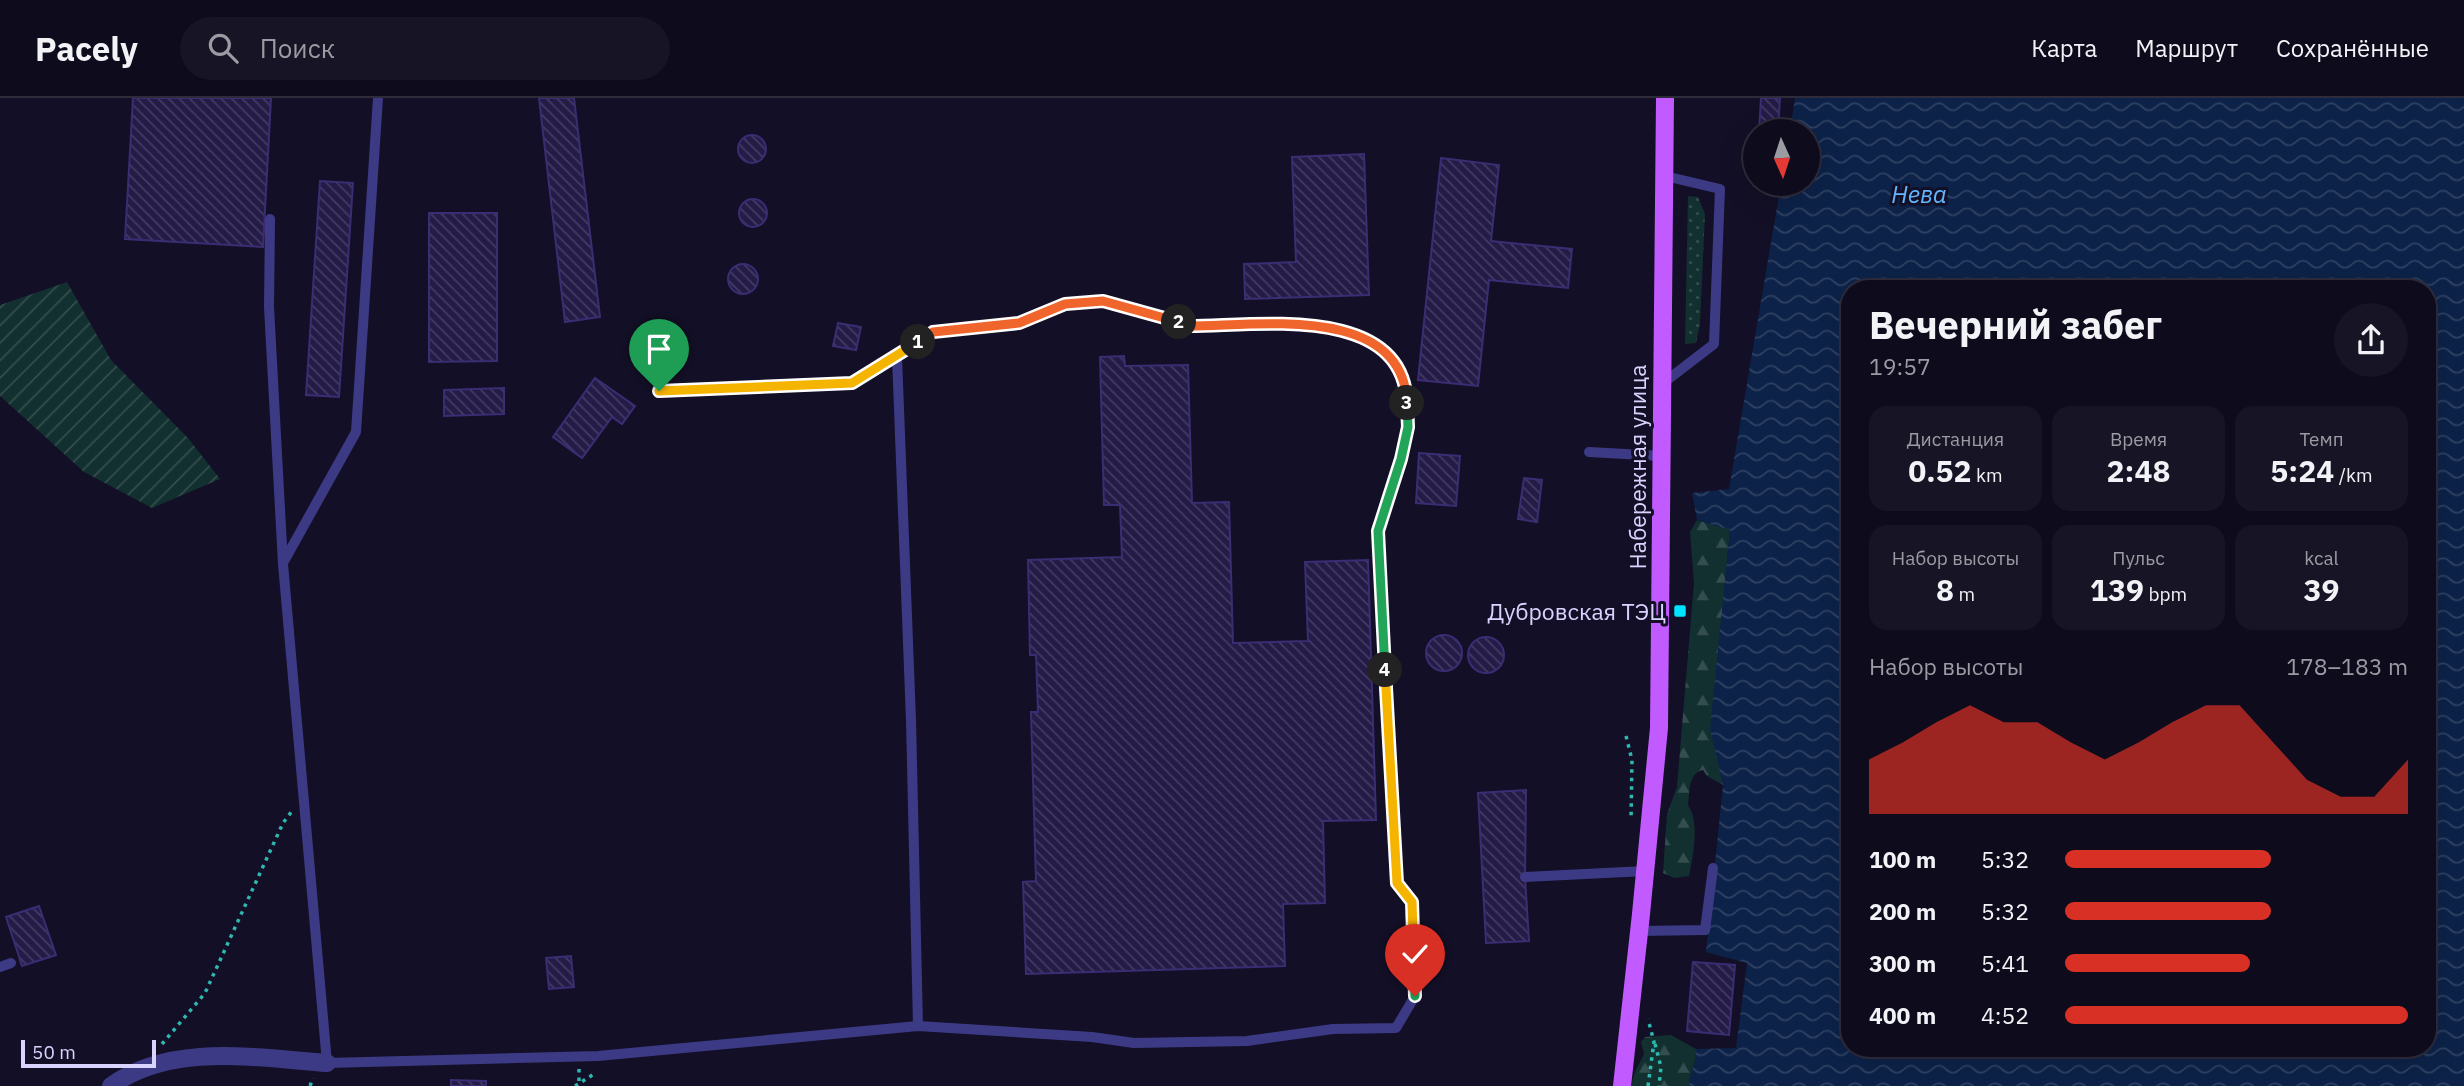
<!DOCTYPE html>
<html lang="ru">
<meta charset="utf-8">
<style>
body{margin:0;font-family:"IBM Plex Sans",sans-serif;background:#171425;color:#f1f3f6;height:100vh;display:flex;flex-direction:column;font-size:26px;white-space:nowrap}
*{box-sizing:border-box;margin:0}
p{font-size:23px;color:#9b9ba3}
.icon{flex:none;width:38px;height:38px;fill:none;stroke:currentColor;stroke-width:2;stroke-linecap:round;stroke-linejoin:round}
.map{position:relative;flex:1;overflow:hidden}
.details{position:absolute;left:1841px;top:182px;width:595px;height:777px;display:flex;flex-direction:column;background:#0e0b1c;border-radius:28px;box-shadow:0 7px 28px #0002,0 0 0 2px #2e2b3b}
.details>*{flex:none}
.needle{width:46px;rotate:177deg}
.tools{position:absolute;left:1743px;top:21px;display:grid;gap:14px}
.tools a{display:grid;place-items:center;width:77px;height:77px;border-radius:50%;background:#0e0b1c;box-shadow:0 7px 28px #0002,0 0 0 2px #2e2b3b;font-size:35px}
.scale{position:absolute;left:21px;bottom:18px;width:135px;box-sizing:border-box;padding-left:7px;border:4px solid #d9d4ff;border-top:0;font-size:19px;line-height:24px;white-space:nowrap;color:#d9d4ff;-webkit-text-stroke:5px #130f26;paint-order:stroke}
.pin{position:absolute;display:grid;place-items:center;width:60px;height:60px;color:#fff;margin:-72px -30px;border-radius:50% 50% 50% 0;rotate:-45deg;box-shadow:0 0 7px #0007}
.pin .icon{rotate:45deg}
.km{position:absolute;width:35px;height:35px;margin:-18px;border-radius:50%;background:#222;color:#fff;font-size:19px;line-height:35px;text-align:center}
.round{display:grid;place-items:center;flex:none;width:74px;height:74px;border-radius:37px;background:#171425}
.overview{display:flex;align-items:center;justify-content:space-between;height:119px;padding:0 28px}
h1{font-size:38px;font-weight:800;line-height:52px}
.figures{display:grid;grid-template-columns:repeat(3,1fr);gap:10px;height:119px;padding:7px 28px}
.figures div{display:grid;align-content:center;border-radius:18px;background:#171425;text-align:center}
.figures b{font-size:30px;font-weight:800}
.figures small{font-size:19px;font-weight:400}
.figures p{font-size:19px}
.chart{height:196px;padding:14px 28px}
.chart p{display:flex;justify-content:space-between}
.chart svg{width:100%;height:126px;margin-top:7px;fill:#d93025;opacity:.7}
ul{padding:0 28px;list-style:none;font-size:23px}
li{display:grid;grid-template-columns:112px 84px 1fr;align-items:center;height:52px}
li i{height:18px;border-radius:9px;background:#d93025}
header{display:flex;align-items:center;gap:42px;box-sizing:border-box;height:98px;padding:0 35px;background:#0e0b1c;border-bottom:2px solid #2e2b3b}
header strong{font-size:33px}
nav{display:flex;gap:38px;margin-inline-start:auto;font-size:24px}
.search{width:490px;height:63px;background:#171425;display:flex;align-items:center;gap:18px;box-sizing:border-box;padding:0 24px;border-radius:38px;color:#9b9ba3;font-size:26px}
.map>svg:first-child{display:block}
</style>
<header>
<strong>Pacely</strong>
<div class="search"><svg class="icon" aria-label="search" viewBox="0 0 24 24"><circle cx="10" cy="10" r="6"/><path d="M15 15l6 6"/></svg>Поиск</div>
<nav><a>Карта</a><a>Маршрут</a><a>Сохранённые</a></nav>
</header>
<div class="map">
<svg width="2464" height="988" viewBox="0 0 2464 988">
<defs>
<pattern id="grass-dots" width="8" height="8" patternUnits="userSpaceOnUse" patternTransform="scale(1.75)"><rect width="8" height="8" fill="#12302f"/><path d="M2 2h.1M6 6h.1" fill="none" stroke="#344d4e" stroke-width="1.8" stroke-linecap="round"/></pattern>
<pattern id="forest-firs" width="22" height="20" patternUnits="userSpaceOnUse" patternTransform="scale(1.75)"><rect width="22" height="20" fill="#12302f"/><path d="M5 1l3.5 6h-7zM16 11l3.5 6h-7z" fill="#344d4e"/></pattern>
<pattern id="garden-furrows" width="10" height="10" patternUnits="userSpaceOnUse" patternTransform="scale(1.75)"><rect width="10" height="10" fill="#12302f"/><path d="M-1 1l2-2M0 10L10 0M9 11l2-2" fill="none" stroke="#344d4e"/></pattern>
<pattern id="water-waves" width="16" height="10" patternUnits="userSpaceOnUse" patternTransform="scale(1.75)"><rect width="16" height="10" fill="#0c2248"/><path d="M0 5q4-4 8 0t8 0" fill="none" stroke="#2f4163"/></pattern>
<pattern id="building-back-hatch" width="6" height="6" patternUnits="userSpaceOnUse" patternTransform="scale(1.75)"><rect width="6" height="6" fill="#241b47"/><path d="M-1 5l2 2M0 0l6 6M5-1l2 2" fill="none" stroke="#433b63"/></pattern>
</defs>
<rect width="100%" height="100%" fill="#130f26"/>
<!-- grass -->
<path fill="url(#grass-dots)" d="M1688,98L1698,99L1705,116L1700,226L1696,245L1685,246Z"/>
<!-- forest -->
<g fill="url(#forest-firs)">
<path d="M1697,422L1730,432L1717,568L1723,687L1707,678L1703,672C1688,675 1690,694 1688,707C1700,725 1693,757 1689,778L1674,780L1663,775L1667,716L1677,689L1694,485L1690,434Z"/>
<path d="M1671,937L1696,951C1697,965 1690,974 1689,988H1631L1635,974L1644,956L1641,944L1645,939Z"/>
</g>
<!-- garden -->
<path fill="url(#garden-furrows)" d="M67,184L111,262L188,340L220,381L152,410L84,374L0,298V207Z"/>
<!-- water -->
<path fill="url(#water-waves)" fill-rule="evenodd" d="M1795,0H2464V988H1689C1690,974 1697,965 1696,951L1736,950L1747,865L1706,854L1723,687L1710,631L1730,432L1697,422L1692,395L1729,391L1781,86H1808V33H1790ZM1850,191H2427V950H1850Z"/>
<!-- building -->
<g fill="url(#building-back-hatch)" stroke="#3b2d73" stroke-width="2">
<path d="M133,0H271L263,149L125,141Z"/>
<path d="M539,0H574L600,219L565,224Z"/>
<path d="M1761,0H1780L1778,33H1759Z"/>
<circle cx="752" cy="51" r="14"/>
<path d="M1364,56L1369,197L1245,201L1244,166L1296,164L1292,59Z"/>
<path d="M1441,60L1499,67L1491,143L1572,151L1568,190L1489,182L1478,288L1418,282Z"/>
<path d="M320,83L353,85L339,299L306,297Z"/>
<circle cx="753" cy="115" r="14"/>
<path d="M429,115H497V263L429,264Z"/>
<circle cx="743" cy="181" r="15"/>
<path d="M838,225L861,229L856,252L833,248Z"/>
<path d="M1124,258L1125,268L1188,267L1192,405L1229,404L1233,545L1308,543L1305,464L1368,462L1376,722L1323,723L1325,805L1283,806L1285,868L1026,876L1023,784L1036,783L1031,614H1038L1036,557H1030L1028,462L1122,459L1120,407H1104L1100,259Z"/>
<path d="M595,280L635,308L622,326L612,319L582,360L553,339Z"/>
<path d="M504,290V316L444,318V292Z"/>
<path d="M1419,355L1460,358L1456,408L1416,405Z"/>
<path d="M1524,380L1542,382L1537,424L1518,421Z"/>
<circle cx="1444" cy="555" r="18"/>
<circle cx="1486" cy="557" r="18"/>
<path d="M1526,692L1525,779L1529,843L1486,845L1478,695Z"/>
<path d="M39,808L56,857L22,868L6,819Z"/>
<path d="M571,858L574,889L549,891L546,860Z"/>
<path d="M1693,864L1735,867L1729,937L1687,933Z"/>
<path d="M451,982L486,983V988H451Z"/>
</g>
<g fill="none" stroke-linecap="round" stroke-linejoin="round">
<!-- path -->
<g stroke="#2fb8b0" stroke-width="3.5" stroke-dasharray="3.5 5" stroke-linecap="butt">
<path d="M1626,638L1632,662L1631,722"/>
<path d="M162,946L205,895L283,725L292,713"/>
<path d="M1655,946L1661,969L1659,988"/>
<path d="M579,971V985"/>
<path d="M310,988L313,980"/>
<path d="M575,988L594,976"/>
<path d="M1648,988L1654,944L1648,921"/>
</g>
<!-- service -->
<g stroke="#3d3a85" stroke-width="10">
<path d="M270,121L269,209L283,466L327,965L598,958L918,928L1092,939L1134,945L1247,943L1333,931L1396,930L1415,898L1412,804L1397,785L1378,433L1401,361L1408,329L1407,294L1398,266L1374,244L1313,226L1190,227L1103,203L1065,206L1019,225L933,235L852,285L659,293"/>
<path d="M897,259L911,622L918,928"/>
<path d="M1662,286L1714,246L1720,91L1665,78"/>
<path d="M1589,354L1661,358"/>
<path d="M283,465L356,334L378,0"/>
<path d="M1525,779L1645,773"/>
<path d="M1639,833L1705,832L1713,770"/>
<path d="M0,869L11,865"/>
</g>
<!-- minor -->
<path stroke="#3d3a85" stroke-width="18" d="M111,988C171,944 258,960 327,965"/>
<!-- primary -->
<path stroke="#c25bff" stroke-width="18" d="M1622,988L1641,816L1659,630L1665,0"/>
</g>
<g fill="none" stroke-linecap="round" stroke-linejoin="round">
<defs>
<path id="split-1" d="M659,293L852,285L918,244"/>
<path id="split-2" d="M918,244L933,234L1019,225L1065,206L1103,203L1179,224"/>
<path id="split-3" d="M1179,224L1190,228C1258,228 1403,205 1407,305"/>
<path id="split-4" d="M1385,572L1378,433L1401,361L1408,329L1407,305"/>
<path id="split-5" d="M1385,572L1397,785L1412,804L1413,836"/>
<path id="split-6" d="M1413,836L1415,898"/>
</defs>
<!-- split-1 casing -->
<use href="#split-1" stroke="#fff" stroke-width="14"/>
<!-- split-2 casing -->
<use href="#split-2" stroke="#fff" stroke-width="14"/>
<!-- split-3 casing -->
<use href="#split-3" stroke="#fff" stroke-width="14"/>
<!-- split-4 casing -->
<use href="#split-4" stroke="#fff" stroke-width="14"/>
<!-- split-5 casing -->
<use href="#split-5" stroke="#fff" stroke-width="14"/>
<!-- split-6 casing -->
<use href="#split-6" stroke="#fff" stroke-width="14"/>
<!-- split-1 -->
<use href="#split-1" stroke="#f5b400" stroke-width="9"/>
<!-- split-2 -->
<use href="#split-2" stroke="#f0652b" stroke-width="9"/>
<!-- split-3 -->
<use href="#split-3" stroke="#f0652b" stroke-width="9"/>
<!-- split-4 -->
<use href="#split-4" stroke="#22a559" stroke-width="9"/>
<!-- split-5 -->
<use href="#split-5" stroke="#f5b400" stroke-width="9"/>
<!-- split-6 -->
<use href="#split-6" stroke="#22a559" stroke-width="9"/>
</g>
<!-- markers -->
<rect fill="#00e5ff" stroke="#130f26" stroke-width="2.5" x="1673" y="506" width="14" height="14" rx="3.5"/>
<g text-anchor="middle" dominant-baseline="central" stroke-width="6" stroke-linejoin="round" paint-order="stroke">
<!-- street labels -->
<g font-size="23" fill="#d9d4ff" stroke="#130f26">
<text transform="translate(1637 369) rotate(-90)">Набережная улица</text>
</g>
<!-- poi labels -->
<g font-size="23" fill="#d9d4ff" stroke="#130f26" text-anchor="end">
<text x="1666" y="513">Дубровская ТЭЦ</text>
</g>
<!-- water labels -->
<g font-size="24" font-style="italic" fill="#62b6ff" stroke="#130f26">
<text x="1919" y="96">Нева</text>
</g>
</g>
</svg>
<div class="tools">
<a><svg class="needle" viewBox="-14 -14 28 28"><path d="M0-13l5 13h-10z" fill="#e53935"/><path d="M0 13l5-13h-10z" fill="#9b9ba3"/></svg></a>
</div>
<div class="scale">50 m</div>
<div class="pin" style="left:659px;top:293px;background:#1e9e55"><svg class="icon" aria-label="arrive" viewBox="0 0 24 24"><path d="M6 21V4h12l-3 4 3 4H6"/></svg></div>
<div class="pin" style="left:1415px;top:898px;background:#d93025"><svg class="icon" aria-label="check" viewBox="0 0 24 24"><path d="M5 12l5 5 9-10"/></svg></div>
<b class="km" style="left:918px;top:244px">1</b>
<b class="km" style="left:1179px;top:224px">2</b>
<b class="km" style="left:1407px;top:305px">3</b>
<b class="km" style="left:1385px;top:572px">4</b>
<section class="details">
<div class="overview"><div><h1>Вечерний забег</h1><p>19:57</p></div><a class="round"><svg class="icon" aria-label="share" viewBox="0 0 24 24"><path d="M12 15V3M7 8l5-5 5 5M5 13v7h14v-7"/></svg></a></div>
<div class="figures">
<div><p>Дистанция</p><b>0.52<small> km</small></b></div>
<div><p>Время</p><b>2:48</b></div>
<div><p>Темп</p><b>5:24<small> /km</small></b></div>
</div>
<div class="figures">
<div><p>Набор высоты</p><b>8<small> m</small></b></div>
<div><p>Пульс</p><b>139<small> bpm</small></b></div>
<div><p>kcal</p><b>39</b></div>
</div>
<div class="chart"><p><span>Набор высоты</span>178–183 m</p>
<svg viewBox="0 0 160 44" preserveAspectRatio="none"><path d="M0 44V25L10 19L20 12L30 6L40 12L50 12L60 19L70 25L80 19L90 12L100 6L110 6L120 19L130 32L140 38L150 38L160 25V44z"/></svg>
</div>
<ul>
<li><b>100 m</b>5:32<i style="width:60%"></i></li>
<li><b>200 m</b>5:32<i style="width:60%"></i></li>
<li><b>300 m</b>5:41<i style="width:54%"></i></li>
<li><b>400 m</b>4:52<i style="width:100%"></i></li>
</ul>
</section>
</div>
